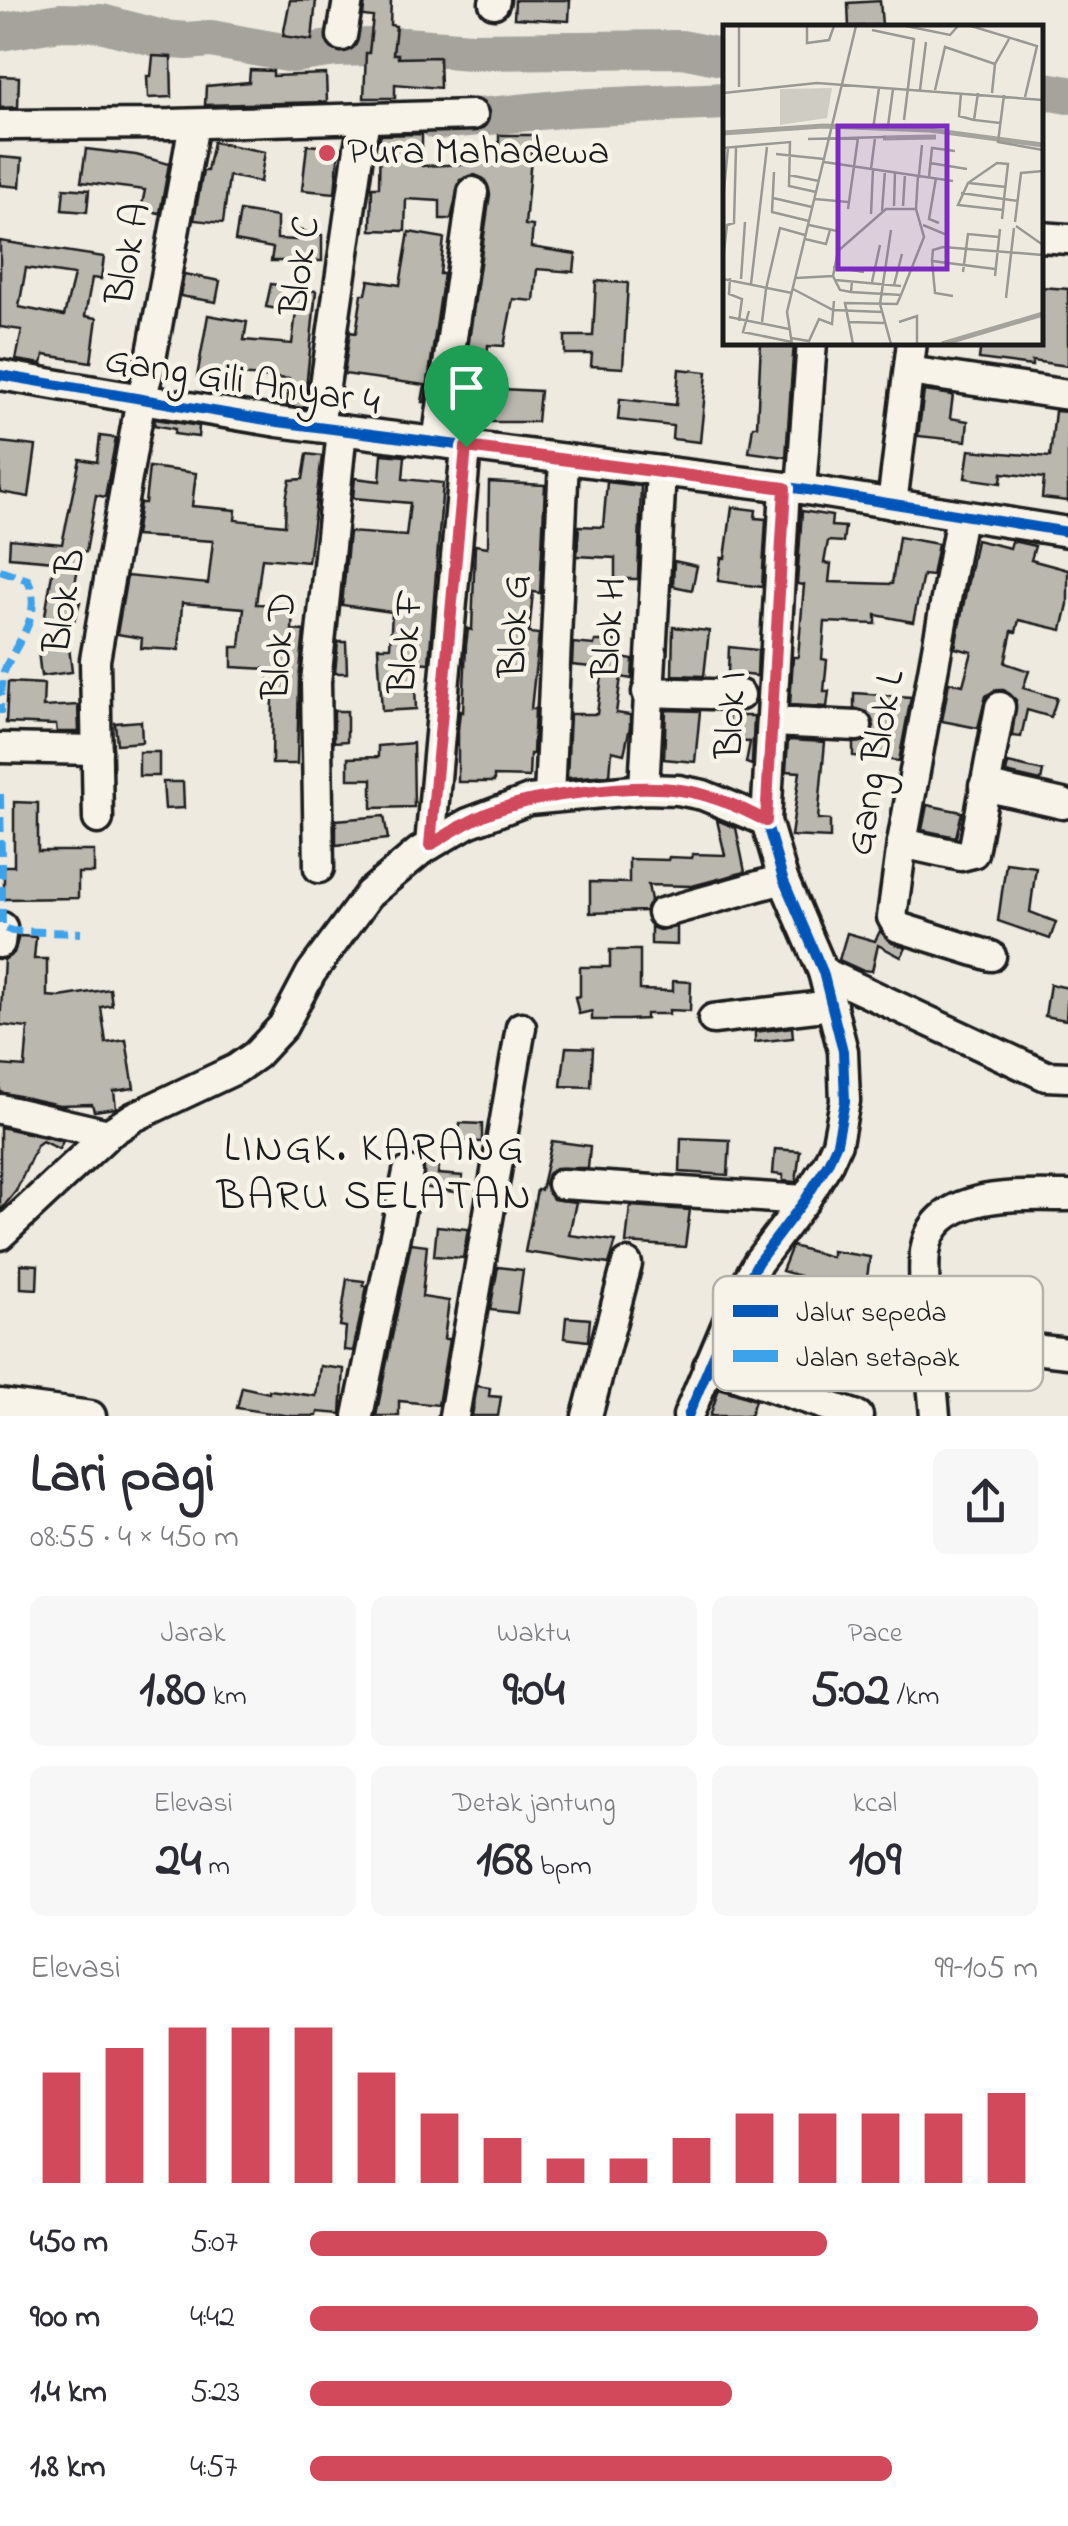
<!DOCTYPE html>
<html lang="id">
<meta charset="utf-8">
<style>
body{margin:0;font-family:"Indie Flower",sans-serif;background:#f7f7f7;color:#2b2b33;height:100vh;display:flex;flex-direction:column;font-size:38px;white-space:nowrap}
*{box-sizing:border-box;margin:0}
p{font-size:32px;color:#7c7c81}
.icon{flex:none;width:55px;height:55px;fill:none;stroke:currentColor;stroke-width:2;stroke-linecap:round;stroke-linejoin:round}
.map{position:relative;height:1416px;overflow:hidden}
.drawer{display:flex;flex-direction:column;background:#fff;flex:1}
.drawer>*{flex:none}
.pin{position:absolute;display:grid;place-items:center;width:85px;height:85px;color:#fff;margin:-102px -42px;border-radius:50% 50% 50% 0;rotate:-45deg;box-shadow:0 0 10px #0007}
.pin .icon{rotate:45deg}
.round{display:grid;place-items:center;flex:none;width:105px;height:105px;border-radius:15px;background:#f7f7f7}
.overview{display:flex;align-items:center;justify-content:space-between;height:170px;padding:0 30px}
h1{font-size:55px;font-weight:700;line-height:75px}
.figures{display:grid;grid-template-columns:repeat(3,1fr);gap:15px;height:170px;padding:10px 30px}
.figures div{display:grid;align-content:center;border-radius:15px;background:#f7f7f7;text-align:center}
.figures b{font-size:50px;font-weight:700}
.figures small{font-size:28px;font-weight:400}
.figures p{font-size:28px}
.chart{height:280px;padding:20px 30px}
.chart p{display:flex;justify-content:space-between}
.chart svg{width:100%;height:180px;margin-top:10px;stroke:#d1495b;stroke-width:6}
ul{padding:0 30px;list-style:none;font-size:32px}
li{display:grid;grid-template-columns:160px 120px 1fr;align-items:center;height:75px}
li i{height:25px;border-radius:12px;background:#d1495b}
.map>svg:first-child{display:block}
</style>
<div class="map">
<svg width="1068" height="1416" viewBox="0 0 1068 1416">
<rect width="100%" height="100%" fill="#eeeae0"/>
<filter id="ink" filterUnits="userSpaceOnUse"><feTurbulence type="fractalNoise" baseFrequency=".01" numOctaves="2"/><feDisplacementMap in="SourceGraphic" scale="20" xChannelSelector="R" yChannelSelector="G"/><feConvolveMatrix kernelMatrix="1 2 1 2 8 2 1 2 1" color-interpolation-filters="sRGB"/></filter>
<g filter="url(#ink)">
<g fill="none" stroke-linecap="round" stroke-linejoin="round">
<!-- river -->
<g stroke="#a6a39d" stroke-width="38">
<path d="M0,32L60,22L101,23L162,39L187,41L211,39L293,54L337,48L404,46L471,51L682,49L726,58"/>
<path d="M1040,90L1068,95"/>
<path d="M437,121L570,108L726,101"/>
</g>
</g>
<!-- building -->
<g fill="#bab7af" stroke="#1c1c1c" stroke-width="2.5" fill-rule="evenodd">
<path d="M290,0H316L312,40L283,36Z"/>
<path d="M365,0H391L390,25L396,26L393,54H398V58L439,57L440,88L395,84V98H364L366,53H369L373,17L363,16Z"/>
<path d="M515,0H570L569,21L514,18Z"/>
<path d="M880,1L882,25L849,27L848,3Z"/>
<path d="M153,56L171,57L172,97L148,98L147,76H151Z"/>
<path d="M250,70L273,71V76L326,74L327,102L205,105L206,86L249,82Z"/>
<path d="M0,76L19,77L18,107L0,108Z"/>
<path d="M422,134V166L495,163V156H499V135H533L525,225L533,226L531,247L576,254L574,272L537,269L534,301L513,299L504,346L488,345L485,388L540,391L537,422H487V406L460,404L490,194L484,179L475,175L460,180L451,219H440V201L406,199L405,231L371,230L372,187H379L380,135Z"/>
<path d="M213,142L265,152L260,182L229,176L223,223L194,220L203,171H207Z"/>
<path d="M307,145L339,148L335,193L302,190Z"/>
<path d="M86,149L136,155L169,164L160,213L141,210L145,190L81,182Z"/>
<path d="M0,157L22,159L20,187L0,185Z"/>
<path d="M64,188L89,190L87,212L62,210Z"/>
<path d="M240,211L277,217V239L296,240L297,230L322,235V261H271L273,248L235,241Z"/>
<path d="M409,232L444,238L440,274H444L425,402H422L425,385L344,374L350,332L356,333L362,294H366L369,280L400,285Z"/>
<path d="M0,241L104,257L101,279L92,278L85,316L97,318L91,362L44,355L42,364L16,360L22,330L0,327ZM26,268L74,275L64,316L19,307Z"/>
<path d="M184,274L220,281L216,302L180,296Z"/>
<path d="M596,281L628,283L623,368L591,366L592,354H565V336H593Z"/>
<path d="M271,284L316,291L304,408L287,406L289,379L238,375L236,384L197,377L208,315L247,322L244,340L292,344L296,312L266,307Z"/>
<path d="M1040,287L1068,289V366L1032,361V366L979,359L981,342H1040Z"/>
<path d="M761,342H794L786,457L749,452L753,426H757Z"/>
<path d="M679,369L707,372L700,442L672,439L673,426L618,420L620,399L676,405Z"/>
<path d="M924,391L953,395L950,418L968,421L966,441L918,436Z"/>
<path d="M1055,411L1068,412V501L1042,498L1044,478L1002,473L1001,483L965,478L969,450L1050,457Z"/>
<path d="M155,419L199,426L198,437L174,434L175,429L154,425Z"/>
<path d="M100,436L116,438L105,497L96,495L86,552L81,551L72,600L80,602L72,627L44,622L54,561L9,557L10,539L62,544L80,459L97,462Z"/>
<path d="M0,442L36,446L29,497L0,492Z"/>
<path d="M307,454L322,456L308,562L262,558L256,604L293,605L292,630L304,631L299,680L297,764H272L273,691H269V669L232,667V647H240L244,608L182,603L179,650L141,648L142,638L117,634L127,576L208,584L213,541L135,536L140,503H145L149,467L196,473L192,506L236,510L235,520L285,525L286,499L290,480L303,479Z"/>
<path d="M382,454L405,456L403,479L443,483L429,663L414,662L416,709L382,711L378,647H390L392,612L342,605L349,532L406,536L410,503L353,498L355,478L380,481Z"/>
<path d="M489,482L545,485L540,593L533,592L529,633L539,634L531,709H535L533,754H530L529,777L494,776V782H458V730L460,711L463,712L466,645L468,629L472,630L475,545L488,547Z"/>
<path d="M607,482L641,486L638,579H615V558L577,556L579,526L603,527Z"/>
<path d="M732,507L756,510L755,518L766,519L762,587L718,581L721,558H725Z"/>
<path d="M802,511L832,516L831,526L845,527L843,542L828,541L824,563L831,564L829,582L892,584L899,537L938,544L932,576L923,575L913,622L876,615V624L825,622L822,659L827,660L824,691H829L827,707L790,705L793,657H798L804,585L797,584Z"/>
<path d="M976,540L1010,548L1012,541L1035,546L1031,560L1068,570V604L1062,630L1019,620L1016,632L1012,631L1005,663L1029,671L1023,688L1057,698L1051,717L1027,710L1021,737L1012,736L1016,700L1004,690H995L986,696L978,728L942,721L949,682L963,685L972,652L955,648Z"/>
<path d="M674,561L697,566L692,590L673,586Z"/>
<path d="M673,627L709,631L704,676L672,675Z"/>
<path d="M595,641H621V658L633,660L632,679L621,677L616,713L630,715V727L624,754L612,751L610,775L567,778L570,714H597L603,668L572,665L573,643L594,645Z"/>
<path d="M338,642H346L347,673H335Z"/>
<path d="M69,647L72,672L41,676L38,651Z"/>
<path d="M729,647L758,650L757,676L728,673Z"/>
<path d="M8,682L44,684L43,707L78,705L79,732H57L56,725L6,723Z"/>
<path d="M854,693L911,697L899,761L853,756V743L866,741L874,726L867,712L854,708Z"/>
<path d="M666,710L700,711L695,762L664,759Z"/>
<path d="M334,711H347V741L334,742Z"/>
<path d="M728,716H754L752,765L746,763L750,742L728,741Z"/>
<path d="M141,721L142,742L117,744L115,723Z"/>
<path d="M788,740L825,742L818,819L830,820V838L791,836L800,772L786,771Z"/>
<path d="M413,743L414,807L372,808V779H348V758L378,757V746Z"/>
<rect x="139" y="752" width="20" height="24"/>
<path d="M1008,763L1043,771L1041,781L1006,773Z"/>
<path d="M163,782H183L184,808L165,809Z"/>
<path d="M14,802L38,803V851H94V873H78V898L4,899V866H14Z"/>
<path d="M927,805L962,812L956,837L922,830Z"/>
<path d="M384,816L388,839L336,845V820Z"/>
<path d="M717,820L736,828L745,872L692,886L648,885L651,900L645,911L590,913V882L629,883V859L668,860L669,857L692,858V854L725,855Z"/>
<path d="M1006,863L1036,867L1030,912L1056,922L1050,939L998,921Z"/>
<path d="M651,927L659,930L677,927V945L651,944Z"/>
<path d="M880,931L892,943L906,948L901,957L878,945L872,971L861,970L839,960L847,933L875,941Z"/>
<path d="M19,936L36,937L34,959H47V996L60,997L110,989L112,1005L101,1007L106,1043L126,1040L134,1088L114,1091L116,1108L94,1111L92,1104L59,1105L0,1092V1065L25,1067L28,1028L0,1025L4,960L14,953Z"/>
<path d="M610,950H640V990L673,991V981L691,982L690,1011L669,1010V1014H646V1019L627,1020H592V1011L579,1014L575,997L580,996V967H610Z"/>
<path d="M1050,984L1068,988L1066,1020L1045,1016Z"/>
<path d="M792,1027L793,1038L755,1042V1032Z"/>
<path d="M566,1047L593,1048L591,1087L561,1086Z"/>
<path d="M460,1123L482,1124V1142L459,1141Z"/>
<path d="M0,1127L63,1141L59,1149L42,1141L37,1145L16,1191L0,1211Z"/>
<path d="M681,1138L730,1140L728,1175L680,1172Z"/>
<path d="M552,1141L590,1146L588,1168H555L548,1174L545,1184L553,1199L576,1202L569,1235L616,1241L609,1264L525,1252L537,1190H541Z"/>
<path d="M775,1149L800,1151L796,1182L783,1181V1175L773,1174Z"/>
<path d="M424,1165L439,1167L438,1174L463,1176L461,1193L423,1187Z"/>
<path d="M630,1206L690,1210L685,1247L626,1243Z"/>
<path d="M437,1226L468,1229L463,1258L434,1256Z"/>
<path d="M411,1243L427,1245L422,1297L449,1301L444,1339H449L438,1405L399,1401V1416H376Z"/>
<path d="M792,1246L832,1257V1251L870,1257L866,1284L849,1282L837,1330L809,1323L792,1375L761,1365L768,1346L755,1341L764,1316L787,1324L800,1276L782,1271Z"/>
<path d="M21,1264L38,1265L37,1289L21,1288Z"/>
<path d="M498,1267L523,1270L517,1313L490,1310Z"/>
<path d="M347,1279L364,1281L363,1286H367L353,1351L344,1350L346,1327L340,1326Z"/>
<path d="M566,1317L590,1319L588,1341L564,1338Z"/>
<path d="M320,1366L344,1369L341,1414L318,1412L317,1416H291L237,1408L242,1387L269,1393V1390L316,1396Z"/>
<path d="M477,1386L490,1388L489,1396L501,1397L498,1416H472Z"/>
<path d="M719,1388L755,1400L750,1416H710Z"/>
</g>
<g fill="none" stroke-linecap="round" stroke-linejoin="round">
<defs>
<g id="minor">
<path d="M494,3L495,0"/>
<path d="M342,36L348,0"/>
<path d="M0,125L171,124L473,115"/>
<path d="M1040,237L1068,239"/>
<path d="M909,371L1068,395"/>
<path d="M0,375L278,422L801,489L1068,532"/>
<path d="M319,427L359,148L366,118"/>
<path d="M437,442L473,192"/>
<path d="M801,489L812,342"/>
<path d="M892,504L912,342"/>
<path d="M961,516L902,843L892,917L898,927L991,956"/>
<path d="M647,692L740,695"/>
<path d="M773,722L857,726"/>
<path d="M0,748L97,750"/>
<path d="M984,786L1063,804"/>
<path d="M644,789L661,471"/>
<path d="M549,797L564,459"/>
<path d="M98,819L95,660L141,398L149,370L194,124"/>
<path d="M902,843L961,856L973,853L1000,707"/>
<path d="M430,845L466,447"/>
<path d="M319,868L316,682L342,430"/>
<path d="M662,913L783,879"/>
<path d="M0,943L2,927"/>
<path d="M823,972L1046,1076L1068,1077"/>
<path d="M713,1019L832,1005"/>
<path d="M0,1109L108,1134"/>
<path d="M562,1184L805,1200"/>
<path d="M0,1235L108,1134L134,1117L236,1069L256,1055L283,1026L311,973L369,894L420,851L468,823L529,800L644,789L678,790L703,795L766,821"/>
<path d="M928,1337C927,1309 922,1279 925,1252C933,1189 1020,1196 1068,1196"/>
<path d="M708,1366L858,1416"/>
<path d="M0,1404L91,1416"/>
<path d="M358,1416L408,1172"/>
<path d="M454,1416L521,1027"/>
<path d="M587,1416L627,1264"/>
<path d="M688,1416L737,1300L758,1262L805,1200L828,1163L837,1143L845,1101L843,1051L823,972L783,879L766,821L785,488"/>
<path d="M935,1416L928,1337L1068,1353"/>
</g>
</defs>
<!-- minor casing -->
<use href="#minor" stroke="#1c1c1c" stroke-width="35"/>
<!-- minor -->
<use href="#minor" stroke="#f7f3e8" stroke-width="28"/>
<!-- quiet -->
<g stroke="#3da2ea" stroke-width="8" stroke-dasharray="15 8" stroke-linecap="butt">
<path d="M0,570L28,580C44,618 16,640 3,674C0,686 0,701 0,714"/>
<path d="M0,794L2,927L12,931L81,933"/>
</g>
<defs>
<g id="cycleway">
<path d="M0,375L278,422L801,489L1068,532"/>
<path d="M688,1416L737,1300L758,1262L805,1200L828,1163L837,1143L845,1101L843,1051L823,972L783,879L766,821L785,488"/>
</g>
</defs>
<!-- cycleway casing -->
<use href="#cycleway" stroke="#f7f3e8" stroke-width="16"/>
<!-- cycleway -->
<use href="#cycleway" stroke="#0057b8" stroke-width="10"/>
</g>
</g>
<g fill="none" stroke-linecap="round" stroke-linejoin="round" filter="url(#ink)">
<defs>
<path id="route" d="M466,447L785,488L766,821C740,807 711,794 680,790C633,783 535,795 491,812C469,820 450,833 430,845Z"/>
</defs>
<!-- route casing -->
<use href="#route" stroke="#fff" stroke-width="20"/>
<!-- route -->
<use href="#route" stroke="#d1495b" stroke-width="12"/>
</g>
<!-- markers -->
<circle fill="#d1495b" stroke="#f7f3e8" stroke-width="4" cx="327" cy="153" r="10"/>
<g text-anchor="middle" dominant-baseline="central" stroke-width="9" stroke-linejoin="round" paint-order="stroke">
<!-- poi labels -->
<g font-size="40" fill="#1c1c1c" stroke="#f7f3e8" text-anchor="start">
<text x="347" y="153">Pura Mahadewa</text>
</g>
<!-- street labels -->
<g font-size="40" fill="#1c1c1c" stroke="#f7f3e8">
<text transform="translate(130 254) rotate(-79)">Blok A</text>
<text transform="translate(302 266) rotate(-82)">Blok C</text>
<text transform="translate(242 383) rotate(9)">Gang Gili Anyar 4</text>
<text transform="translate(66 601) rotate(-81)">Blok B</text>
<text transform="translate(516 626) rotate(-88)">Blok G</text>
<text transform="translate(611 628) rotate(-86)">Blok H</text>
<text transform="translate(408 642) rotate(-85)">Blok F</text>
<text transform="translate(281 646) rotate(-86)">Blok D</text>
<text transform="translate(733 715) rotate(-87)">Blok I</text>
<text transform="translate(877 763) rotate(-80)">Gang Blok L</text>
</g>
<!-- neighbourhood labels -->
<g font-size="42" letter-spacing="2.5" fill="#1c1c1c" stroke="#f7f3e8">
<text x="375" y="1149">LINGK. KARANG<tspan x="375" dy="48">BARU SELATAN</tspan></text>
</g>
</g>
<!-- overview -->
<g transform="translate(723 25)">
<rect width="320" height="320" fill="#eeeae0"/>
<path d="M109,63L104,93L57,100V64Z" fill="#cfccc3"/>
<path fill="none" stroke="#a6a39d" stroke-width="5" d="M0,108L100,101L207,105L320,120M160,113L213,112M219,319L320,289"/>
<path fill="none" stroke="#9a9892" stroke-width="2.5" d="M183,1L227,10L235,1M248,1L314,21L302,72M84,2V18L106,15L111,1M149,5L191,14L181,95M16,62V1M197,65L203,17M212,65L222,22L272,39M0,68L94,58L320,75M238,68L236,91L251,95M255,68L251,95L277,98M269,68L272,39L286,14M281,70L275,117L320,125M165,101L170,64M150,104L156,63M85,114L163,112M0,123L67,117L66,161L93,167M53,129L101,134M101,137L230,156M207,138L244,144M148,144L152,113M51,147L49,187L86,196M66,150L96,156M196,150L199,120M206,152L209,123L232,126M213,153L206,194L216,198M246,158L283,162M238,168L295,176M50,173L89,182M92,174L125,177M0,175L5,123M171,181L172,147M180,181L182,149M125,184L135,113M159,186L162,146M148,189L150,144M279,194L280,185L281,174L285,139L274,138L245,158L235,180L280,185M292,197L298,148L320,146M86,200L114,206L115,195M200,200L224,210L225,198M293,201L320,220M168,205L157,279L168,319M82,214L103,219L107,205M0,235L4,200L11,198L13,123M209,236L210,225L220,222L320,230M110,242L141,247M240,247L245,209L276,212M272,251L277,204M7,253L6,269L19,274L16,296M73,253L110,251M0,254L69,268M18,254L22,197M112,255L178,261M129,256L128,267L178,270L201,212L193,184L195,150M149,257L157,220M28,259L44,122M171,260L179,229M43,264L57,203L82,210M70,264L110,285L159,287M128,267L117,265L110,251L115,226L163,184H193M230,271L212,268L209,236L272,244M283,273L291,203M26,286L20,307L69,317M6,292L66,304M39,297L43,264M126,297L161,298M176,297L194,291V319M68,313L86,316L96,294L109,299L111,276M69,319L64,287L133,1M130,319L122,278L174,279L178,270"/>
<path fill="#7b2cbf" fill-opacity="0.15" stroke="#7b2cbf" stroke-width="5" d="M115,101H224V244H115Z"/>
<rect width="320" height="320" fill="none" stroke="#1c1c1c" stroke-width="5"/>
</g>
<!-- legend -->
<rect x="713" y="1276" width="330" height="115" rx="15" fill="#f7f3e8" stroke="#b5b2ab" stroke-width="2.5"/>
<rect x="733" y="1305" width="45" height="12" fill="#0057b8"/>
<rect x="733" y="1350" width="45" height="12" fill="#3da2ea"/>
<g font-size="28" fill="#1c1c1c">
<text x="796" y="1321">Jalur sepeda</text>
<text x="796" y="1366">Jalan setapak</text>
</g>
</svg>
<div class="pin" style="left:466px;top:447px;background:#1e9e55"><svg class="icon" aria-label="arrive" viewBox="0 0 24 24"><path d="M6 21V4h12l-3 4 3 4H6"/></svg></div>
</div>
<section class="drawer">
<div class="overview"><div><h1>Lari pagi</h1><p>08:55 · 4 × 450 m</p></div><a class="round"><svg class="icon" aria-label="share" viewBox="0 0 24 24"><path d="M12 15V3M7 8l5-5 5 5M5 13v7h14v-7"/></svg></a></div>
<div class="figures">
<div><p>Jarak</p><b>1.80<small> km</small></b></div>
<div><p>Waktu</p><b>9:04</b></div>
<div><p>Pace</p><b>5:02<small> /km</small></b></div>
</div>
<div class="figures">
<div><p>Elevasi</p><b>24<small> m</small></b></div>
<div><p>Detak jantung</p><b>168<small> bpm</small></b></div>
<div><p>kcal</p><b>109</b></div>
</div>
<div class="chart"><p><span>Elevasi</span>99–105 m</p>
<svg viewBox="0 0 160 44" preserveAspectRatio="none"><path d="M5 44V17M15 44V11M25 44V6M35 44V6M45 44V6M55 44V17M65 44V27M75 44V33M85 44V38M95 44V38M105 44V33M115 44V27M125 44V27M135 44V27M145 44V27M155 44V22"/></svg>
</div>
<ul>
<li><b>450 m</b>5:07<i style="width:71%"></i></li>
<li><b>900 m</b>4:42<i style="width:100%"></i></li>
<li><b>1.4 km</b>5:23<i style="width:58%"></i></li>
<li><b>1.8 km</b>4:57<i style="width:80%"></i></li>
</ul>
</section>
